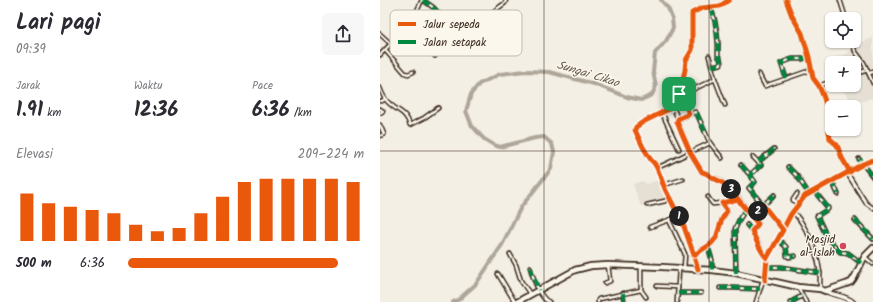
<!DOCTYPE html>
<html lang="id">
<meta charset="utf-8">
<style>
body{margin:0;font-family:Kalam,sans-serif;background:#f7f7f7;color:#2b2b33;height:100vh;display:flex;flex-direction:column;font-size:15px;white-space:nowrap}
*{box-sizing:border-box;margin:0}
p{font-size:13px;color:#7c7c81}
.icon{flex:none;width:22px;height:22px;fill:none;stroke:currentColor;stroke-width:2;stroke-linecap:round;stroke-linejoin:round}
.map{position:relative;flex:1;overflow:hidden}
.drawer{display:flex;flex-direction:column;background:#fff;width:380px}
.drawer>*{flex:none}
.controls{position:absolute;left:445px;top:12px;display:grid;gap:8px}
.controls a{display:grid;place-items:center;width:36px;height:36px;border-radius:6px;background:#fff;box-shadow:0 1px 3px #0004;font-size:20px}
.pin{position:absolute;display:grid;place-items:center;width:34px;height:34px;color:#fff;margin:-17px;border-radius:8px;box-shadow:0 2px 6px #0006}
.km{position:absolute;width:20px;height:20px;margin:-10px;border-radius:50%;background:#222;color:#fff;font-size:11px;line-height:20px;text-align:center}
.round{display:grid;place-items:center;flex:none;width:42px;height:42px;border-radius:6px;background:#f7f7f7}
.summary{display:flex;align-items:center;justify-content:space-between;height:68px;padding:0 16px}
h1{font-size:22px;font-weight:600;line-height:30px}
.stats{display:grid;grid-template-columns:repeat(3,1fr);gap:6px;height:68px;padding:4px 16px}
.stats div{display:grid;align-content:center}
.stats b{font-size:20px;font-weight:600}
.stats small{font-size:11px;font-weight:400}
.stats p{font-size:11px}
.chart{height:112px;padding:8px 16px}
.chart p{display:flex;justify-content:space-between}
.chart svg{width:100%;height:72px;margin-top:4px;stroke:#ea580c;stroke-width:6}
ul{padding:0 16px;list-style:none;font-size:13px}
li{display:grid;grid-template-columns:64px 48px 1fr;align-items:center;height:30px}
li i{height:10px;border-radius:5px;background:#ea580c}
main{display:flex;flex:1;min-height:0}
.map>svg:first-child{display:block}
</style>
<main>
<section class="drawer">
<div class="summary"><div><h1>Lari pagi</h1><p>09:39</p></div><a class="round"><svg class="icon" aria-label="share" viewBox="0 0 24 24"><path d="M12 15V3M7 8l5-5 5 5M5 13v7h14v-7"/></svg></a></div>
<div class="stats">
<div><p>Jarak</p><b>1.91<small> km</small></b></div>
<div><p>Waktu</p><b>12:36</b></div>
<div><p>Pace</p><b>6:36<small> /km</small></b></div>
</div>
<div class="chart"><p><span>Elevasi</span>209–224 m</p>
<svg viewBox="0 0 160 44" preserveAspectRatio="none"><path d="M5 44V15M15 44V21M25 44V23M35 44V25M45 44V27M55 44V34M65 44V38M75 44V36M85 44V27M95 44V17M105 44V8M115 44V6M125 44V6M135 44V6M145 44V6M155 44V8"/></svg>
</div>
<ul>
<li><b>500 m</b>6:36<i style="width:89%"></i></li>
</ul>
</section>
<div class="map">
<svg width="493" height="302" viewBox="0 0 493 302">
<rect width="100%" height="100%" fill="#f3efe4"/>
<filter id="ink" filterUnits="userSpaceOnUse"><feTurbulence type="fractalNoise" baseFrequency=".025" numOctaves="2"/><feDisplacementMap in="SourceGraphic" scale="8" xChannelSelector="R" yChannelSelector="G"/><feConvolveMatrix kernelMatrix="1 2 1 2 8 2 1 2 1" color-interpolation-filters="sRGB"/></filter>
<g filter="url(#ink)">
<!-- built -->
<g fill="#e5dfd4">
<path d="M493,38V99L490,98L484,101L476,102L470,99L458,85H474V63H452V74L449,68L451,60L456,57L467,54L479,43Z"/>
<path d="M279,180L287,200L261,206L253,184L263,181L266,184Z"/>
</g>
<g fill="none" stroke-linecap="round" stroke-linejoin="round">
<!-- river -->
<path stroke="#afa69a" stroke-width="4" d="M73,302L78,300L96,284L122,245L141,207L171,169L174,152L172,144L164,137L155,138L120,147L114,145L104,139L92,126L86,111L91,94L99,84L120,74L145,71L169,72L214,84L247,97L261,100L272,95L276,86L273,71L275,53L286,41L293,28L292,18L288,8L281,0"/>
<defs>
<g id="minor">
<path d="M43,0L54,8L63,18"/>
<path d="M406,0L412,16L422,33L429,57L433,78L439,86L444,98L449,117V131L450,139L457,145L462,158L470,172"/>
<path d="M460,0L466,19"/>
<path d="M331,8C336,22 339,40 338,56L340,58L341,63V64L332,66"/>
<path d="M86,22L88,25L90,24L106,17L125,3L126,0"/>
<path d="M27,27L47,44V46L55,56"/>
<path d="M0,34L11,44"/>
<path d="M472,41L475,51L484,63L493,83"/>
<path d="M5,50L25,73L28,74L33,72"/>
<path d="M0,55L27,27L36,13L42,0"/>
<path d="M329,56L335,79L345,105"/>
<path d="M489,73L493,72"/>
<path d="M379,74L385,86L431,70"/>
<path d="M474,74L488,70"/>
<path d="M406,78L401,63L412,59H422L429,57"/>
<path d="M439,86L452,81"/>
<path d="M0,88C2,94 5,100 10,104C19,112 26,112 30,125L44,118L58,108"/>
<path d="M301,94L309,114"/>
<path d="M299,95L314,89L335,79"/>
<path d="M0,101H2L5,99"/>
<path d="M292,105L298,119"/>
<path d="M0,109L3,111L0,113"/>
<path d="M282,113L299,149"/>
<path d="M0,125L4,134L0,136"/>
<path d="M330,143L342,158"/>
<path d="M394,149L378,162L381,165L370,175L375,182L369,188L403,230"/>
<path d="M373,157L378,162"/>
<path d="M479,159L493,177"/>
<path d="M361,165L370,175"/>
<path d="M408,167L417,176L429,194"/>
<path d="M277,168C295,160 312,151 330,143L317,114L315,112L299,119L297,121L310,152L322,172C328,173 329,175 333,178C334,179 336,178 337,179C346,183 353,191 359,199"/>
<path d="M467,173L486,203L493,208"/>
<path d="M452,181L458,194"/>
<path d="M284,185L303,179"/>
<path d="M435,192L448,208V209L437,216L447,237L453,244L460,252L468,253L481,263"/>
<path d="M417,194L413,200L418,205"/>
<path d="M328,197L329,199L333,204L342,203L359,199L378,224L372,231L384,255L387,258"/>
<path d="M267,205L285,201L289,198"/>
<path d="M413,211C428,229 437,250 440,273C440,279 440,284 440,289"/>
<path d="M299,216L289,220L305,254L304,268"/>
<path d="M372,216L394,195"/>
<path d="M475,220L493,239"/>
<path d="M367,225L372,231"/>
<path d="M270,227L289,220"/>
<path d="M398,239L406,247L407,256L409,257L415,256"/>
<path d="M329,250L332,260V269"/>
<path d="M130,254L136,265L141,281L150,294"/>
<path d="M314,255L331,244L336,238L342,219L347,212V210L342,203"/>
<path d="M485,257L493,264"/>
<path d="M150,267C153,277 159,298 169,302"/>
<path d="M386,267H401L440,273"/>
<path d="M318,269L303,224L285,189L277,168L274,163L271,160L263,147L257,135L255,128L263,122L289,109C294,103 291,99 299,95L305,70L306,60L312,50V13L322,8L340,6L349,0"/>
<path d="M356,273L355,229L360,218L366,209"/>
<path d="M118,274L135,302"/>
<path d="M385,279L387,258L390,251L398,239L411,214L425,196L483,164L493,160"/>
<path d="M225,283L230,281L228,265"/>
<path d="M277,286L298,287"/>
<path d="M418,287L426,302"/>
<path d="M340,288H353L380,289"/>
<path d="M261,290L266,297"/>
<path d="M243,293L244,302"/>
<path d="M298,293H321"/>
<path d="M218,302V300L219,299L261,290V267"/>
<path d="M297,302L299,269"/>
<path d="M376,302L383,280"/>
<path d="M411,302L422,296"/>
</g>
<path id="major" d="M445,291C454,296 465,295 473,302"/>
<path id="highway" d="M137,302L195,270L211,266L228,265L282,267L332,270L356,273L418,287L440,289L445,291L466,284L471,282L474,278L485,256L493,248"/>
</defs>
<!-- minor casing -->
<use href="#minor" stroke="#3b2a1e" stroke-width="5.5"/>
<!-- major casing -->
<use href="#major" stroke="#3b2a1e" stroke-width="6"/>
<!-- highway casing -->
<use href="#highway" stroke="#3b2a1e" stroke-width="8"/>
<!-- minor -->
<use href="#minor" stroke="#fbf7ec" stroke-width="2.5"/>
<!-- major -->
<use href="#major" stroke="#fbf7ec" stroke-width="3.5"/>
<!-- highway -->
<use href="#highway" stroke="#fbf7ec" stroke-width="4.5"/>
<!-- quiet -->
<g stroke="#00873e" stroke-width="4" stroke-dasharray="8 4" stroke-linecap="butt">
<path d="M43,0L54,8L63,18"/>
<path d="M331,8C336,22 339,40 338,56L340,58L341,63V64L332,66"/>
<path d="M406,78L401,63L412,59H422L429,57"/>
<path d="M301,94L309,114"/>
<path d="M325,131L317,114L315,112L299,119L297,121L310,152L322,172C328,173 329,175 333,178C334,179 336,178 337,179C346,183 353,191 359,199"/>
<path d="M394,149L378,162L381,165L370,175L375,182L369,188L403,230"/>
<path d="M479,159L493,177"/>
<path d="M361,165L370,175"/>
<path d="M408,167L417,176L429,194"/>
<path d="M452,181L458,194"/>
<path d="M435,192L448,208V209L437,216L447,237L453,244L460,252L468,253L481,263"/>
<path d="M372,216L394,195"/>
<path d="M475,220L493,239"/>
<path d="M367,225L372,231"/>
<path d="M398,239L406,247L407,256L409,257L415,256"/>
<path d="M329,250L332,260V270"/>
<path d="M150,267L159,290"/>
<path d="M386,267H401L440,273"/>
<path d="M356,273L355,229L360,218L366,209"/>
<path d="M340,288H353L380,289"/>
<path d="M243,293L244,302"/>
<path d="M298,293H321"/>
<path d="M411,302L422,296"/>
</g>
<defs>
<g id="cycleway">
<path d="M406,0L412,16L422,33L429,57L433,78L439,86L444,98L449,117V131L450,139L457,145L462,158L470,172"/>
<path d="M318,269L303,224L285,189L277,168L274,163L271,160L263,147L257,135L255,128L263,122L289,109C294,103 291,99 299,95L305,70L306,60L312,50V13L322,8L340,6L349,0"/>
<path d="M385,280L387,258L390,251L398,239L411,214L425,196L483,164L493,160"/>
</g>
</defs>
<!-- cycleway casing -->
<use href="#cycleway" stroke="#fbf7ec" stroke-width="8"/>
<!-- cycleway -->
<use href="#cycleway" stroke="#e8590c" stroke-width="5"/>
</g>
</g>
<g fill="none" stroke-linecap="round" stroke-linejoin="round" filter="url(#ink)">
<defs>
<path id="route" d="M299,94C291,99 294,103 289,109L263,122L256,127L255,130L263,147L271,160L274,163L277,168L285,189L303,224L314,255L331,244L336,238L342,219L347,211L342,203L358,199L372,216L383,205L403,230L387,258C380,252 376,239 372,231L378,224C373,218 367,211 362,205C357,198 353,191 346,185C342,182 337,180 333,178C328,175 328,173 322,172L310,152L297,122L298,119L309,114L301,94H299"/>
</defs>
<!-- route casing -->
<use href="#route" stroke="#fff" stroke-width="8"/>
<!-- route -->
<use href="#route" stroke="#ea580c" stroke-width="5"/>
</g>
<!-- grid -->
<path fill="none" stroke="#3b2a1e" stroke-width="1" stroke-opacity="0.55" d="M164,0V302M329,0V302M0,151H493"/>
<!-- markers -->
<circle fill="#d1495b" stroke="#fbf7ec" stroke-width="1.5" cx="463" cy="246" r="4"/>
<g text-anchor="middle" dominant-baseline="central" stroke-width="3" stroke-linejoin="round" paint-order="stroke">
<!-- poi labels -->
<g font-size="11" fill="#3b2a1e" stroke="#fbf7ec" text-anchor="end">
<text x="455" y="240">Masjid<tspan x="455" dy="13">al-Islah</tspan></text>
</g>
<!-- water labels -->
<g font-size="12" font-style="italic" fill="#645549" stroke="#fbf7ec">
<text transform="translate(208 74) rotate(17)">Sungai Cikao</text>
</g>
</g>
<!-- legend -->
<rect x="10" y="10" width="132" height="46" rx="6" fill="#fbf7ec" stroke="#c1baae" stroke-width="1"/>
<rect x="18" y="22" width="18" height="4" fill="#e8590c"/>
<rect x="18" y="40" width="18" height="4" fill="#00873e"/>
<g font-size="11" fill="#3b2a1e">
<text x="43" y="28">Jalur sepeda</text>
<text x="43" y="46">Jalan setapak</text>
</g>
</svg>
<div class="controls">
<a><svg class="icon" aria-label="locate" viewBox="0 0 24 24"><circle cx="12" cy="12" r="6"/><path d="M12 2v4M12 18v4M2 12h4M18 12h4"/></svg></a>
<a>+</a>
<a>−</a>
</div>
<div class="pin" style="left:299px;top:94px;background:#1e9e55"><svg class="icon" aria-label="arrive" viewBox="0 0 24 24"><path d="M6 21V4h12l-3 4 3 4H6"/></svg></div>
<b class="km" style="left:299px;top:216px">1</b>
<b class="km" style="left:378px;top:211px">2</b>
<b class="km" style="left:351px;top:189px">3</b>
</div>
</main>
